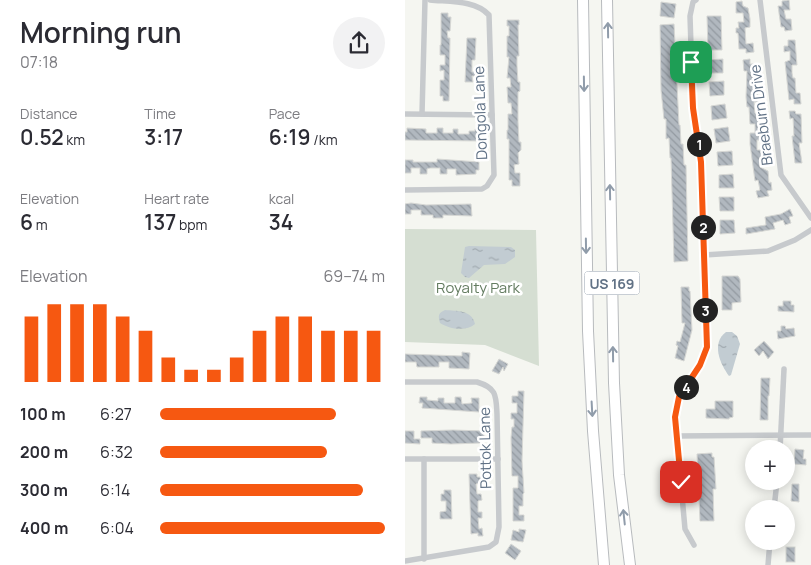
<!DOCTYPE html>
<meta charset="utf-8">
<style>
body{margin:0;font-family:Manrope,sans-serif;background:#f2f2f3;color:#2b2b33;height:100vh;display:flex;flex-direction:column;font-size:19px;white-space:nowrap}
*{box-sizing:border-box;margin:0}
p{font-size:16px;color:#7c7c81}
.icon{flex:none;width:28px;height:28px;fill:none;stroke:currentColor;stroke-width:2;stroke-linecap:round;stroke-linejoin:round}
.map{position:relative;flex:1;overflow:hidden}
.panel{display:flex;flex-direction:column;background:#fff;width:405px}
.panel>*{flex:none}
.controls{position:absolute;left:340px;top:440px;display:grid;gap:10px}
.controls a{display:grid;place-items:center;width:50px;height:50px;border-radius:50%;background:#fff;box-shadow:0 2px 12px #0003;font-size:25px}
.pin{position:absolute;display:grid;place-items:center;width:42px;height:42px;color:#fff;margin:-21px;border-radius:10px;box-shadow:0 2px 8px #0006}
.km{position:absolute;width:25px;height:25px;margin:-12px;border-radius:50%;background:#222;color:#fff;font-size:14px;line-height:25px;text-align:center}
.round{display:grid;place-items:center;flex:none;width:52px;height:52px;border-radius:26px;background:#f2f2f3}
.headline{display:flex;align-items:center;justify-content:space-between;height:85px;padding:0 20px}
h1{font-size:28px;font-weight:600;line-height:38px}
.figures{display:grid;grid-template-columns:repeat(3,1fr);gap:8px;height:85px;padding:5px 20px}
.figures div{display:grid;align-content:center}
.figures b{font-size:21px;font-weight:600}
.figures small{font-size:14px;font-weight:400}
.figures p{font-size:14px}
.chart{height:140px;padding:10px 20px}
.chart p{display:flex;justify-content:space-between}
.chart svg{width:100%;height:90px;margin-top:5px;stroke:#f65811;stroke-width:6}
ul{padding:0 20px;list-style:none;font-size:16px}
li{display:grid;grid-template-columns:80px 60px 1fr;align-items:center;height:38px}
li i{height:12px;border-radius:6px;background:#f65811}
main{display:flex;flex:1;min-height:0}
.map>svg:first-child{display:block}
</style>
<main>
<section class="panel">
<div class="headline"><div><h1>Morning run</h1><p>07:18</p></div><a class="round"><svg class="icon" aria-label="share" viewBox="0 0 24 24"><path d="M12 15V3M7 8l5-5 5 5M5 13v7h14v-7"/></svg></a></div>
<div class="figures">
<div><p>Distance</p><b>0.52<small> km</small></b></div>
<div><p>Time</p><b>3:17</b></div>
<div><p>Pace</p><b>6:19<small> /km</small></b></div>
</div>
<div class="figures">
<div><p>Elevation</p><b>6<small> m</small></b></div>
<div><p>Heart rate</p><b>137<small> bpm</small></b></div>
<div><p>kcal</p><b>34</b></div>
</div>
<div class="chart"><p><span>Elevation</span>69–74 m</p>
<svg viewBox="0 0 160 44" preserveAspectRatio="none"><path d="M5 44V12M15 44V6M25 44V6M35 44V6M45 44V12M55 44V19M65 44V32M75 44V38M85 44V38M95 44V32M105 44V19M115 44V12M125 44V12M135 44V19M145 44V19M155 44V19"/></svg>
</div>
<ul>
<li><b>100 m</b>6:27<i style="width:78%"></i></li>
<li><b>200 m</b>6:32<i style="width:74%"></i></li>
<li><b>300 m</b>6:14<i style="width:90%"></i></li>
<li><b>400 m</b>6:04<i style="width:100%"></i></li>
</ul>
</section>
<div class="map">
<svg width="406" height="565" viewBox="0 0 406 565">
<defs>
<pattern id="water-ripples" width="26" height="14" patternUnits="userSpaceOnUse" patternTransform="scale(1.25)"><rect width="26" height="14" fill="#c2ccd2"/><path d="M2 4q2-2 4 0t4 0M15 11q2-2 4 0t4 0" fill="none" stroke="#a1aab0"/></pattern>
<pattern id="building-back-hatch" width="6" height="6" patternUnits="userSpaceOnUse" patternTransform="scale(1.25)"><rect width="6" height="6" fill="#b1b8bf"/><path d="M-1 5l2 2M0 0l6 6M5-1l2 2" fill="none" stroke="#939aa1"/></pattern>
</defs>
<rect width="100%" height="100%" fill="#f5f6f1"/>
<!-- park -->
<path fill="#d5ded2" d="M0,229L131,230L134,366L80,345L0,342Z"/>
<!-- water -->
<g fill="url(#water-ripples)">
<path d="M64,246L106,247L110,250V257L100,264L79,265L64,278L60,277L56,273L60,247Z"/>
<path d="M40,310C52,311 67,310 70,324C61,332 44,329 35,323C33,316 33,313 40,310Z"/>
<path d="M321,332H327L332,336L335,344L326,375L324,376C315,364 306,343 321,332Z"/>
</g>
<!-- building -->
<g fill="url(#building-back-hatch)" stroke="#d6d7d4">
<path d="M384,0L385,10H379L381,19H386L387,30L380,31L379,27H376L373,6H377V1Z"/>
<path d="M337,1L338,6L343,8L345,19V27L340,28L341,44L348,43L349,52L341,53V49H334L333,33H331V28H334L333,22H339L338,13H331V2Z"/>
<path d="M256,2L271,4L269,18L255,16Z"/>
<path d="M36,13H43V17H46L45,31H42L43,38H45L44,101H38V96H35V80H39V70L35,71V65H40V55H35V45H36Z"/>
<path d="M302,16H316L317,50H303Z"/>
<path d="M102,20H114V25H113L114,56H112V66L113,82H115V91L113,92V122L114,142H116V150L113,153L114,164L109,165L110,173H115V186H107V180H104V139H102V130H103V114H107L106,103H103L102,87H106L105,78H102L104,57H102V36H104V26H102Z"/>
<path d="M269,24L274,125H275L276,144H278L279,165H281L283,261L269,262L266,158H265L264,138L261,139V119H259L256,90L255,25Z"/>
<path d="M62,38H71L70,60H67V72L71,71V76H67L68,82H60Z"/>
<path d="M383,40H390L392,65H387V73L388,78H390L391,93H395L396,104H389V99L384,100L380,62L385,60V51L379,52V46H383Z"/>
<path d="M318,59V73H304L303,60Z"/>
<path d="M345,59V64H350V83L352,82L353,102H349L350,113H351L352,118L356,120L358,133L357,140H352V150H359L360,157H355V167L363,171L364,183L366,182L367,190L362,191L364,196L353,198L351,191L355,190L353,180L350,181L345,144V133H350V124H345L344,107H342L341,97L342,71H339L338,60Z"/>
<path d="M319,81V95L305,96L304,82Z"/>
<path d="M320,104L322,118L307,120L306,106Z"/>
<path d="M384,111H390L391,114H396L397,143H394L397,163H390L387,136H389L388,118L385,119Z"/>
<path d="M323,127L325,141L311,143L309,129Z"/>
<path d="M2,128L21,129V133H32V128H38V133H48V129H53V134H64V131H70V129H74V141L0,140V132H2Z"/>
<path d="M327,151L328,165L313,166L312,152Z"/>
<path d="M32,159L74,162V170H71V174L51,175V169H42V174H35V168H25L22,169V174H15V168H6V173H0V160H8V162H32Z"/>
<path d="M328,174L329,188H314V175Z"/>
<path d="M314,197H329V211H315Z"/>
<path d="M6,203L21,205L66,204L67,216L38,215V218H28V215H16V210H6V214H0V204Z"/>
<path d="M385,209L388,216L384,217L386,223L380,225L378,220L368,223L370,229L341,234V228L361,225L360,217L376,214Z"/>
<path d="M315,220H329L330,233L315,234Z"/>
<path d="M317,276H333L335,279L336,302L327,303V310H317Z"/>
<path d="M276,287H284V291H285L287,330L279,361L270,358L273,346L271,345L272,341L275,342L280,323H277Z"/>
<path d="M378,301H386V305H389V312L373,311V306H378Z"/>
<path d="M376,326H380L381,329L389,328L390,336L373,339L372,331H376Z"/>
<path d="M359,341L369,352L363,359L358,351L354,356L349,350Z"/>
<path d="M57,352L65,353L64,369L44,368V362H34V367H12L11,362H0V354L57,356Z"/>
<path d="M94,359L103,364L99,371L98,367L94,374L87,371Z"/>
<path d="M356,378H365L364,396H363V420H355Z"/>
<path d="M113,391H119L117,461L119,493L118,494V506H114V515H119V521H108V488H113V476H107L106,438L107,427H109V419H106V413H112V403H107V396H113Z"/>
<path d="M15,397H22V400L33,401V398H39V403H50V397H56L57,404L67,403L66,398H74V412L17,408L18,403H14Z"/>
<path d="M310,401H328V417L324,418V419L301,418V409H310Z"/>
<path d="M48,430L79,431V437H75V443L46,444L27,443V438H16V431Z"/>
<path d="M0,431H9V439H15V444L0,443Z"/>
<path d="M390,449L399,450L398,459H401V465L389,464Z"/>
<path d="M307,453V457H309L311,489H308L309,521H295L292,454Z"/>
<path d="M64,474H72V477H76V483L71,484L72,494H76L77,500L73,501V512H77V518H73L74,529L77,528L78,536H73V533L66,534Z"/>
<path d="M387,484H394V502L386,501Z"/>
<path d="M39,490H46L47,519H35V512L41,511V501H36V494H39Z"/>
<path d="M114,529L121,530L118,542L106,540L108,530L114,532Z"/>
<path d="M106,544L116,551L110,560L100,553Z"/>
<rect x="381" y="547" width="9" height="15"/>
</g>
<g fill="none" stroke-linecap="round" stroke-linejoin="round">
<defs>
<g id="motorway">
<path d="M178,0L183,331L188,431L199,565"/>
<path d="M202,0L209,383L214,475L225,565"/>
</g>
</defs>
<!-- motorway casing -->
<use href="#motorway" stroke="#b8bbbe" stroke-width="12"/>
<!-- minor -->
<g stroke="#c7cacd" stroke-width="5.5">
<path d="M355,0L376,175L406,218"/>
<path d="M0,114L87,115"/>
<path d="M17,114L20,0"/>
<path d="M0,190L77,189L82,186L89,175L84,15C70,0 45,2 25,0"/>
<path d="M299,255L363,251L390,240L406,230"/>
<path d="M0,382H72C92,388 91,396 92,414L94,527L91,542L84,547L0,561"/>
<path d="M272,436L406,435"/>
<path d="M375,449L379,369"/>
<path d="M0,459H93"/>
<path d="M369,509L372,481"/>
<path d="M289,545L280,529L270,417L274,397L295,365L302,347L296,162L288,108L285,16L288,2L291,0"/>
<path d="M19,559V459"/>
<path d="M363,565L365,541"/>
</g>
<!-- motorway -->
<use href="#motorway" stroke="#fff" stroke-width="10"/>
</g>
<!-- one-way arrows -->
<defs><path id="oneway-shaft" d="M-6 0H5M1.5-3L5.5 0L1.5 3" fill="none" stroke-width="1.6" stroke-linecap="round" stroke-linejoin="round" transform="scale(1.25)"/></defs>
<g stroke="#909caa">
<use href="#oneway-shaft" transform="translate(203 30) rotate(-91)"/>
<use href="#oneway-shaft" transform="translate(179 84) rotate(89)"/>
<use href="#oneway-shaft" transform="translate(205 192) rotate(-91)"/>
<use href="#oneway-shaft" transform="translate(181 246) rotate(89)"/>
<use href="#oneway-shaft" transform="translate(208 354) rotate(-91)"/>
<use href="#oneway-shaft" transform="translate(187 409) rotate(87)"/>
<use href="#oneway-shaft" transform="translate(219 517) rotate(-96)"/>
</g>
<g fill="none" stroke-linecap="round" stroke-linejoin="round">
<defs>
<path id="route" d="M276,482L270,417L274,397L295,365L302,347L296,162L288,108L286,62"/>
</defs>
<!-- route casing -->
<use href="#route" stroke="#fff" stroke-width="10"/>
<!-- route -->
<use href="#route" stroke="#f65811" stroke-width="6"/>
</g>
<g text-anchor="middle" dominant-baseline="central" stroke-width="5" stroke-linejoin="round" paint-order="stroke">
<!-- shield labels -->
<rect fill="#fff" stroke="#909caa" stroke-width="1" x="179.5" y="271.5" width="55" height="23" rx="4"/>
<g font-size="14" font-weight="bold" fill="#617286">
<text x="207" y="283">US 169</text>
</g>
<!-- street labels -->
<g font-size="15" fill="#617286" stroke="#fff">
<text transform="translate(75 113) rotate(-92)">Dongola Lane</text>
<text transform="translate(356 115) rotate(-97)">Braeburn Drive</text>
<text transform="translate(80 448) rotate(-91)">Pottok Lane</text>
</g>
<!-- park labels -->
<g font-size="15" fill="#647c61" stroke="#fff">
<text x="73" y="287">Royalty Park</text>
</g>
</g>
</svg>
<div class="controls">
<a>+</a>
<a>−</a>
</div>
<div class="pin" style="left:286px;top:62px;background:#1e9e55"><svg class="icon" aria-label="arrive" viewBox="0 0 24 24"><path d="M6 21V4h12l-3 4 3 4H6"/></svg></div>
<div class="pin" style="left:276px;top:482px;background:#d93025"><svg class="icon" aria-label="check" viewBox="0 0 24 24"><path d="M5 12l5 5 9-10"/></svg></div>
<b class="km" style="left:294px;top:144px">1</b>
<b class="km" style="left:298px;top:227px">2</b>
<b class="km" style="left:300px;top:310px">3</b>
<b class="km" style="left:281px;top:387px">4</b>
</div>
</main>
